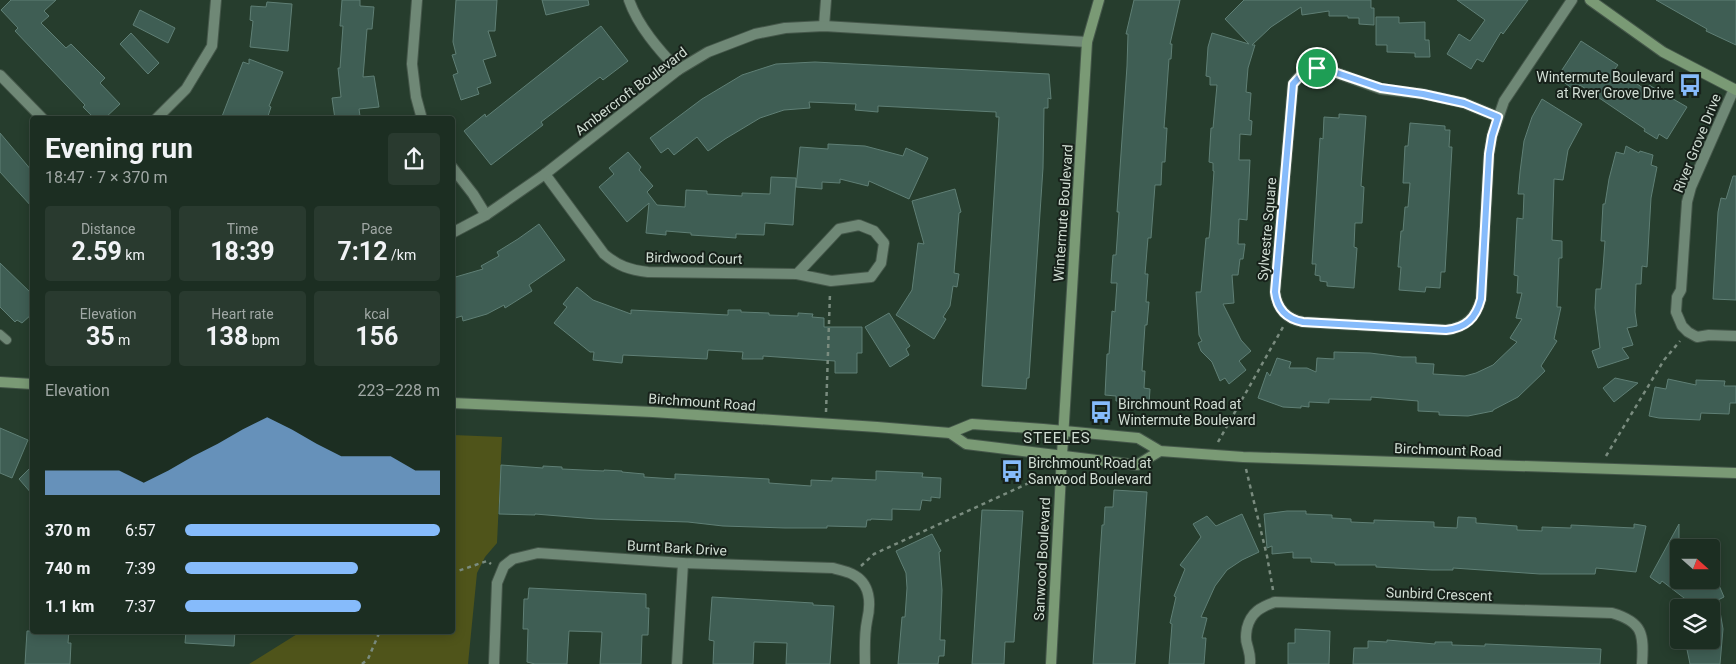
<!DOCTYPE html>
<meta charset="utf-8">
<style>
body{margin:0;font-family:Roboto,sans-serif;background:#293a2f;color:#f1f3f6;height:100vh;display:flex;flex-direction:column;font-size:19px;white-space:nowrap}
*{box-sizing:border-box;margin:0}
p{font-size:16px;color:#a0a8a5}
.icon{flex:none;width:28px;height:28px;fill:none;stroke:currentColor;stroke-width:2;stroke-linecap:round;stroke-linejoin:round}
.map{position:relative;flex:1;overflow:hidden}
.sheet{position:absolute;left:30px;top:116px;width:425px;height:518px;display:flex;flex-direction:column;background:#1c2e22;border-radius:5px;box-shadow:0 2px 12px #0003,0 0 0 1px #3a4a40}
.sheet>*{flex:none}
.needle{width:32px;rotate:111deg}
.fabs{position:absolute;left:1670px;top:539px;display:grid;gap:10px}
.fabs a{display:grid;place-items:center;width:50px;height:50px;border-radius:5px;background:#1c2e22;box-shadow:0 2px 12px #0003,0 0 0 1px #3a4a40;font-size:25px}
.pin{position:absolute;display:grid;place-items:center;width:42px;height:42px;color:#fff;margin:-21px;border:2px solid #fff;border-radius:50%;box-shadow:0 1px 5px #0007}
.round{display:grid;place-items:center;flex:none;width:52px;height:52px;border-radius:5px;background:#293a2f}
.headline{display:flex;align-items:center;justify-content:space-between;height:85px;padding:0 15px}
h1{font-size:28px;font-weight:700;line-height:38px}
.stats{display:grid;grid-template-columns:repeat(3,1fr);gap:8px;height:85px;padding:5px 15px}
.stats div{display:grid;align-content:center;border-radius:5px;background:#293a2f;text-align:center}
.stats b{font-size:25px;font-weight:700}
.stats small{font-size:14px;font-weight:400}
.stats p{font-size:14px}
.chart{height:140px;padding:10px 15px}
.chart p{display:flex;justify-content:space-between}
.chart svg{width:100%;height:90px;margin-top:5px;fill:#86bbfb;opacity:.7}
ul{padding:0 15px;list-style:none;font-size:16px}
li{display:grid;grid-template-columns:80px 60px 1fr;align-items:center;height:38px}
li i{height:12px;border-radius:6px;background:#86bbfb}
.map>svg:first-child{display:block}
</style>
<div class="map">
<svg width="1736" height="664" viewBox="0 0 1736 664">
<rect width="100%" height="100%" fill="#263d2d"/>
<!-- green -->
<path fill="#4f541a" d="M453,435L502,437L497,543L485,557L477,573L468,664H249L302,631H452Z"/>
<!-- building -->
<g fill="#3f5e54" stroke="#5f7f75">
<path d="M11,0H56L44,11L49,16L41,23L66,48L71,44L105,78L100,83L120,104L104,119H95L83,107L85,105L15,31L18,28L1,10Z"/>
<path d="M342,0H360V6L374,7L372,29H367L363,77L374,76L379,107L359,109L360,116L335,119L332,98L341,97L338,68H340L343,26H340Z"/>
<path d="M456,0H497L495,31H488L496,56L483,60L491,83L477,88L479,94L461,100L453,75L458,73L452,55L456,54L453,42Z"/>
<path d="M542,0H588L589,5L546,15Z"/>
<path d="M1134,0H1180L1170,44H1172L1171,59H1169L1166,101L1164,128H1167L1165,162H1162L1161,185H1155L1151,238H1148L1145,274H1148L1146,302H1149L1147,325H1145L1142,371H1145L1144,388L1150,389L1149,404L1144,403V408H1132V403L1118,402L1119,401H1116V396L1105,395L1107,354H1109L1112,311L1115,312L1117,283H1111L1112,268L1113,255H1116L1119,212H1117L1127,66L1128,34H1126Z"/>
<path d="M1244,0H1371V8H1374V25L1359,24V18H1348V16H1329V11L1302,15L1301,7L1271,27L1252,45H1255L1248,68L1246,92L1251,93L1249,120L1252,121L1251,135L1240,134L1239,160H1250L1247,220L1239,219L1238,244H1245L1243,259H1240L1238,275H1232L1234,303L1223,304L1241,340L1251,351L1239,361L1246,370L1229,384L1225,378L1220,381L1212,362L1201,351L1198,343L1202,341L1199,335L1196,292H1201L1206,238H1209L1210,230L1214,171H1213V163L1209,162L1211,128H1213L1217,85H1210V77L1206,76L1208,47L1212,33L1249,44L1225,19Z"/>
<path d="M1457,0H1528L1503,34L1501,32L1483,62L1477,59L1471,69L1447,54L1459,34L1470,41L1485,20Z"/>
<path d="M1656,0H1736V45L1706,31L1707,29Z"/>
<path d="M267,2L292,4L288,51L250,47L253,21L250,20L251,6L266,7Z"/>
<path d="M140,10L175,28L168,43L133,25Z"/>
<path d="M1376,17H1399V23L1425,22V40H1429L1430,57H1415V53L1387,52V45H1376Z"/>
<path d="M601,26L628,61L603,80L600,77L541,122L543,125L491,165L464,131L485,114L486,117Z"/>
<path d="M131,33L159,63L148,74L120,44Z"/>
<path d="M1581,41L1618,65L1615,69L1646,90L1649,85L1687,107L1667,139L1659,134L1657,139L1644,131L1645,129L1580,85L1576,91L1562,81L1565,76L1560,73Z"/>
<path d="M249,59L283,72L269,106L271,107L267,119H221L243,62L249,64Z"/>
<path d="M815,62L1049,74L1051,99L1048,98V108H1044L1043,168L1029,378H1027L1026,389L982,386L999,117H996V112L878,106V112L855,110L856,104L809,102L810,108L784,110L760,118L725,139L708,151L697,137L674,155L668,148L661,153L650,138L702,99L742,75L776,64Z"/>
<path d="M1542,99L1582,124L1568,150L1563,180L1554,179L1552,240L1562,241V258H1559L1557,307H1561L1554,339L1557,341L1541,366L1545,371L1518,397L1493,410V411L1468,416L1439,415V412L1418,411V401L1371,397V400L1329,399V403L1309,402V407L1301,406V408L1283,407L1258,398L1267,372L1270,376L1277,358L1291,362L1289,368H1307L1316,372L1317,358L1334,359V352L1370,353L1402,357H1416V363L1434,364L1433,374L1465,376L1476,373L1493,365L1517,342L1510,338L1522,319L1516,318L1522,293H1517L1518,276L1514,275L1517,218L1523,219L1524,194H1518L1520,172L1524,141L1532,117Z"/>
<path d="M1339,114L1366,116L1361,186L1364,187L1362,223H1355L1354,247L1357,248L1354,288L1327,286V282L1320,281V276L1315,275L1316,264H1312L1320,138L1323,139L1324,117L1339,118Z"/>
<path d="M1410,123L1445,126V130H1450L1449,147H1452L1445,272H1441L1440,288L1426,287L1425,292L1399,290L1401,267H1398L1401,231H1403L1405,207H1408L1410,183H1403L1405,146H1408Z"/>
<path d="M0,133L32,171V207L0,172Z"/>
<path d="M828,144L865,146L903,156L906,148L928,158L909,199L869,181L868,186L840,179V183L822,182V189L796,187L800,147L828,149Z"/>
<path d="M1626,146L1639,153L1640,151L1653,155L1651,165L1657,167L1651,198L1647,267L1642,266L1641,284H1636L1635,312L1637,326L1627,328L1633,345L1622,348L1629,358L1598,368L1592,351L1600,348L1595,308L1596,289H1601L1603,268L1605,241H1601L1603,204H1605L1609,179L1616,152L1624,154Z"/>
<path d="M628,152L641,167L639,170L653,186L647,192L657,205L685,207L686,190L707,191V194L742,196V193L770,194L771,177L796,178L793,225L765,223L764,235L736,234V238L691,235V233L666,231V235L646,233L649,203L627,222L599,187L614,174L609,168Z"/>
<path d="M1733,176H1736V300L1713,299L1718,212L1721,198L1726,199Z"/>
<path d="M955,189L961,212L959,213L954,273L959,274L957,287L953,286L950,306L943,317L946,319L934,339L896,315L912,290L918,243L924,244L912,201Z"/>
<path d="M539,224L565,260L529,285L532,291L505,308L504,305L487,314L463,321L462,316L452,319V278L483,269L481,266L499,256L497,252L518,239Z"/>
<path d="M0,263L32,294V314L22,323L17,320L15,322L0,307Z"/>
<path d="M577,287L593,300L631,314V310L728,315V310H741V312L769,313V315L798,316V313L813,314L812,317L824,318V327H862V353H857V373H835V361L763,356V359H742L743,352L708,350L707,359L623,355L622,363L593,360L594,352H590L554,323L567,307L563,304Z"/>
<path d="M889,313L910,346L906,349L909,355L890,367L865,327Z"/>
<path d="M1615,378L1638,383L1614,402L1603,388Z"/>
<path d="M1668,379L1696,385V380L1725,381L1724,386H1736V403H1730L1729,414L1701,413L1700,420L1659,418L1649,416L1655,387L1666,389Z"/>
<path d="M0,428L28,440L12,478L0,473Z"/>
<path d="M501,465L543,468V466L562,467V469L604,471V470L622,471V472L644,474V477L675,479V474L769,479V483L811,486V480L832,481V478L876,480V471L923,473L922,477L941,478L940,498L931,497V501L922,500L920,510L892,509V520L871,519V520H867L866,527L827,526V528H785L723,526L688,522L596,519L535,514V515L499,514Z"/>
<path d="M32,466V494L19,479Z"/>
<path d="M1114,490L1147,492L1135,664H1093L1102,525H1104L1105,507H1113Z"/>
<path d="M982,510L1023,511L1014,642H1005L1004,664H972Z"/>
<path d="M1287,511H1306V514L1332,515V518L1351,519V522L1374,523V520L1434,522V527L1457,528L1458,517L1476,518V523L1517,526V530L1542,531V527L1571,528V525L1634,528V524L1646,526L1636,572L1596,568L1595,574H1540L1453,568V570H1432L1376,567V565H1335V563L1311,562V558H1293V552L1272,554V546L1267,548L1264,514Z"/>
<path d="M1242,514L1259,552L1242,560L1227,570L1215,586L1201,617L1207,618L1202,638H1206L1204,664H1169L1172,624L1170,623L1176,597L1174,596L1185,569L1180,565L1201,537L1193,524L1207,516L1216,526Z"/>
<path d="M1679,524V540L1682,543L1679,548V580H1711V578L1715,576L1724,597L1718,600L1723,629L1720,664H1690L1685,640H1711V608H1697L1662,581L1660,584L1650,577Z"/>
<path d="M932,534L941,551L939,552L942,590L940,640H945L944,656H939L938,664H898L902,617H905L907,588L906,573L896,551Z"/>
<path d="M529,588L646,594V608H649L648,635H642L641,664H600L602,632L569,631L567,664H535L527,662L528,629H523L524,599H528Z"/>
<path d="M712,597L813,603V605L834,606L830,664H786L787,643L754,642L753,664H713L714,641L709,640Z"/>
<path d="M1295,629L1330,631L1329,664H1288V643H1295Z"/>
<path d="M27,631H69L68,643H71L70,664H25Z"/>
<path d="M186,631H235L234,646L185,643Z"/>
<path d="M1387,640L1435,644V642H1452V645L1485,646V644L1601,649L1600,664H1353L1354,648H1368V641L1387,642Z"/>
</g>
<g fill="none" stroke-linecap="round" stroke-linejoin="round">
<defs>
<path id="lane" d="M0,334L7,340"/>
<g id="street">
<path d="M417,0L412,64L416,97L422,119"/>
<path d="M629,0C638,26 659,50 678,70"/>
<path d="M824,26L826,0"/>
<path d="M0,75L43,119"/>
<path d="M1734,89L1691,187L1687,202L1681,290L1677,297L1676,312L1682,326L1688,332L1697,337L1709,335L1736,336"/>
<path d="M1498,117L1464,103L1423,94L1381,89L1323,68C1309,67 1301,73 1293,84L1275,292C1277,309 1287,319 1303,322L1446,330C1466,328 1476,317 1481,299L1489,154L1492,136L1504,101L1572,0"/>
<path d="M156,119L186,89L212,46L216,0"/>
<path d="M452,167L473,194L486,215"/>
<path d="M545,174L604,254C618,266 630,270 648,272L797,274L831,281L871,277L881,263L884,243L874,231L859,225L839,229L797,274"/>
<path d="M452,233L486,215L545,174L678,70L708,52L755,34L785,28L824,26L1087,42"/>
<path d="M494,664L497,583L504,566L513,559L538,553L683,563L833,568C839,570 846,571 852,574C871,583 871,604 867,621C864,635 865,650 865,664"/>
<path d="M677,664L683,563"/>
<path d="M1250,664C1251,656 1249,652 1247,644C1245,638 1246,634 1247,628C1251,612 1261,607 1275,602L1612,613C1643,622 1644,634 1642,664"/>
</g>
<g id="secondary">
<path d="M1590,0L1663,52L1736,90"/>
<path d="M0,382L32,384"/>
<path d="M452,403L653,412L877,427L950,433L972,424L1043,429L1138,438L1160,451L1243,457L1736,473"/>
<path d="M950,433L966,444L1137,465L1160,451"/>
<path d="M1051,664L1062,455L1087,42L1099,0"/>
</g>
</defs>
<!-- lane casing -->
<use href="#lane" stroke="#45574a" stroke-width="10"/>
<!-- street casing -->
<use href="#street" stroke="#45574a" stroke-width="12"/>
<!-- secondary casing -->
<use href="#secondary" stroke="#45574a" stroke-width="12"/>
<!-- path -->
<g stroke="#7a8c7f" stroke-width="2.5" stroke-dasharray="4 4" stroke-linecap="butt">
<path d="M826,412L830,293"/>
<path d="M1218,442L1283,327"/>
<path d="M1606,456L1664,360L1680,341"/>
<path d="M1246,469L1267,556L1273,590"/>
<path d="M861,566L874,554L1042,477"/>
<path d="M452,573L487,561L491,564"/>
<path d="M362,664L368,659L380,631"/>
</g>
<!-- lane -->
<use href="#lane" stroke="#6f8876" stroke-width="8"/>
<!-- street -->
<use href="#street" stroke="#6f8876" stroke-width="10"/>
<!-- secondary -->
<use href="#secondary" stroke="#7a9a75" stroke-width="10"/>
</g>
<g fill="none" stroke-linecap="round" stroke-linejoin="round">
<defs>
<path id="route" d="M1317,68L1328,70L1381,88L1423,94L1464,103L1498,117L1492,136L1489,154L1481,299C1476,318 1466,328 1446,330L1303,322C1287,319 1277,309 1275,292L1293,84L1304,72Z"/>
</defs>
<!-- route casing -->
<use href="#route" stroke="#fff" stroke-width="10"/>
<!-- route -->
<use href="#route" stroke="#86bbfb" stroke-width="6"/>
</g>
<!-- icons -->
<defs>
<symbol id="bus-bare" viewBox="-9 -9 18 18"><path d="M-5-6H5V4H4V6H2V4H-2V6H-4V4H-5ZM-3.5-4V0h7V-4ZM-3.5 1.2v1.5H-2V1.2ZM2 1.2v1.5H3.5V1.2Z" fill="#86bbfb" stroke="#17211a" stroke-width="2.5" paint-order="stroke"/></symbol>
</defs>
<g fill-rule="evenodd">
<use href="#bus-bare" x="1674" y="69" width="32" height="32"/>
<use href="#bus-bare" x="1085" y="396" width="32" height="32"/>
<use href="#bus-bare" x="996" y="455" width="32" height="32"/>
</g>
<g text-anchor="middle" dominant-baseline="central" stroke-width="4" stroke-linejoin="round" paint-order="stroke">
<!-- poi labels -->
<g font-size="14" fill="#d1ded4" stroke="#17211a" text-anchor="start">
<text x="1674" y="77" text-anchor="end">Wintermute Boulevard<tspan x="1674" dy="16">at Rver Grove Drive</tspan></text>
<text x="1118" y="404">Birchmount Road at<tspan x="1118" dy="16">Wintermute Boulevard</tspan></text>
<text x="1028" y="463">Birchmount Road at<tspan x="1028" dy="16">Sanwood Boulevard</tspan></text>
</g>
<!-- street labels -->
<g font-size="14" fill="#d1ded4" stroke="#17211a">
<text transform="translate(631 91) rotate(-37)">Ambercroft Boulevard</text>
<text transform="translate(1697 143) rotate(-68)">River Grove Drive</text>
<text transform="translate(1063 213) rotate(-86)">Wintermute Boulevard</text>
<text transform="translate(1267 229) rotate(-85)">Sylvestre Square</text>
<text transform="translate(694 258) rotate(1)">Birdwood Court</text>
<text transform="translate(702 402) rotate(4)">Birchmount Road</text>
<text transform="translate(1448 450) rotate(2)">Birchmount Road</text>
<text transform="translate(677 548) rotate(3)">Burnt Bark Drive</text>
<text transform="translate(1042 559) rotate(-87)">Sanwood Boulevard</text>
<text transform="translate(1439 594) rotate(2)">Sunbird Crescent</text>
</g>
<!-- neighbourhood labels -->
<g font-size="15" letter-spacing="1" fill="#d1ded4" stroke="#17211a">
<text x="1057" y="438">STEELES</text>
</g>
</g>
</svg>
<div class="fabs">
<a><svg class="needle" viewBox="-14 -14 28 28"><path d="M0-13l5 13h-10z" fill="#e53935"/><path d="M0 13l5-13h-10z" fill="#a0a8a5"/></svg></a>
<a><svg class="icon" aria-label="layers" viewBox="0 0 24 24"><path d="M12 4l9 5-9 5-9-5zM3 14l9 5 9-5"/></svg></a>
</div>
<div class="pin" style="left:1317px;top:68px;background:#1e9e55"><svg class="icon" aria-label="arrive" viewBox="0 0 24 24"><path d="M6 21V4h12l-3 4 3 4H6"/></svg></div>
<section class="sheet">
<div class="headline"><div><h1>Evening run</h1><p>18:47 · 7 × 370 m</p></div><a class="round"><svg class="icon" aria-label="share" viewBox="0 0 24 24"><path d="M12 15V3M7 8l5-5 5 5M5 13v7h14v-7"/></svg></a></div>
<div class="stats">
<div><p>Distance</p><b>2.59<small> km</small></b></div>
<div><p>Time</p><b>18:39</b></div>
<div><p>Pace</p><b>7:12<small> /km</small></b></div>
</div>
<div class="stats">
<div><p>Elevation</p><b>35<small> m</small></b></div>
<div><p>Heart rate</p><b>138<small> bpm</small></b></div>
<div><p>kcal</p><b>156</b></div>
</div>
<div class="chart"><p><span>Elevation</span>223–228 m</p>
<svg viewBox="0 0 160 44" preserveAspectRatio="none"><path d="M0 44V32L10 32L20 32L30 32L40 38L50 32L60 25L70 19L80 12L90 6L100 12L110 19L120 25L130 25L140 25L150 32L160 32V44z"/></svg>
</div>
<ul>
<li><b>370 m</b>6:57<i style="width:100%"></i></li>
<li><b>740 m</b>7:39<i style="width:68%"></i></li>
<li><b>1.1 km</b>7:37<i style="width:69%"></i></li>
</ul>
</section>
</div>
